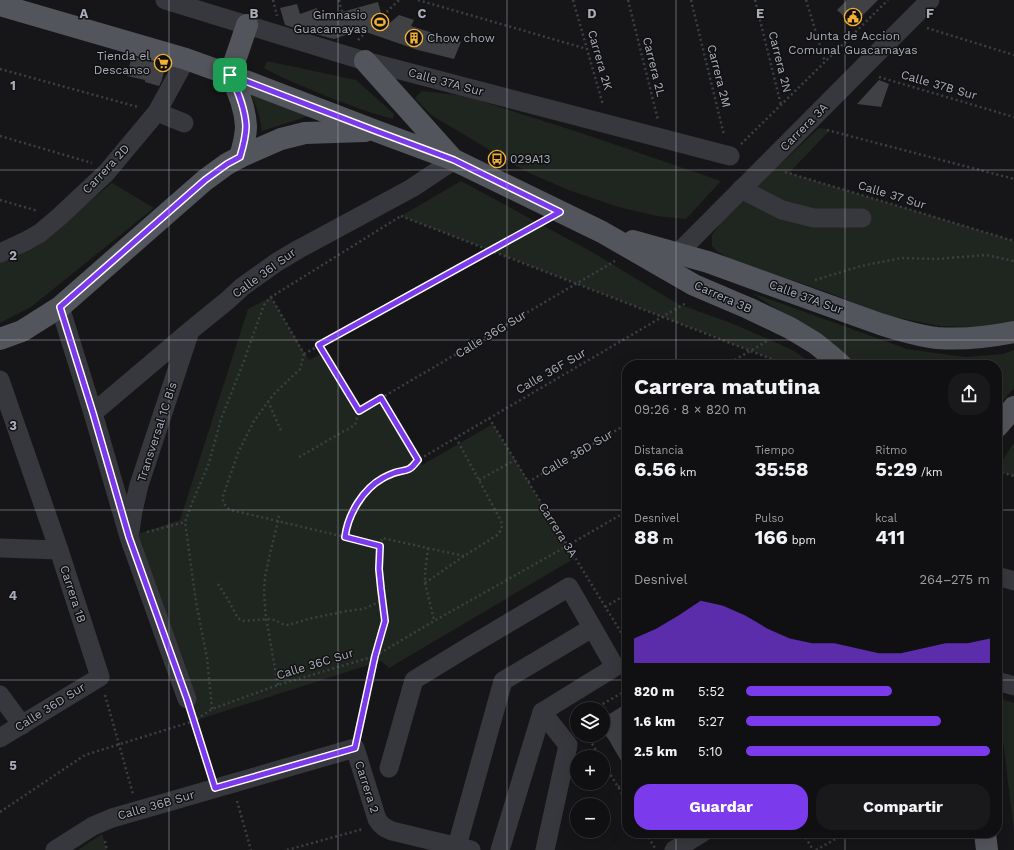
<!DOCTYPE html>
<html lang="es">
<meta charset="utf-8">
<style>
body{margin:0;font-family:"Work Sans",sans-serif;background:#19191b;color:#f1f3f6;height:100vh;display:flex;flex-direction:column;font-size:15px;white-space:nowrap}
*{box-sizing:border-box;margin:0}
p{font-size:13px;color:#9c9d9f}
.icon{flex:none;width:22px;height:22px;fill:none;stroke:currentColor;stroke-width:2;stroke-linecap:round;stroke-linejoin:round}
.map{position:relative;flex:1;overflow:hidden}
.sheet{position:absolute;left:622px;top:360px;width:380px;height:478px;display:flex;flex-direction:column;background:#101012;border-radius:16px;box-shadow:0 4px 16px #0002,0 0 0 1px #303032}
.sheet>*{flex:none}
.buttons{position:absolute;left:570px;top:702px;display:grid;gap:8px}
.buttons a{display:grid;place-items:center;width:40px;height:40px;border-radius:50%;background:#101012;box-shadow:0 4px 16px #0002,0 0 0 1px #303032;font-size:20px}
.pin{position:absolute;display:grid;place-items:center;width:34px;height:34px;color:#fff;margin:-17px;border-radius:8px;box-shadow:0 2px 6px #0006}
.round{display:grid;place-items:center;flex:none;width:42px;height:42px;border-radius:16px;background:#19191b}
.overview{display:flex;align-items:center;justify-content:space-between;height:68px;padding:0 12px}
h1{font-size:22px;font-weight:700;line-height:30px}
.metrics{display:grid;grid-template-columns:repeat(3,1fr);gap:6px;height:68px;padding:4px 12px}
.metrics div{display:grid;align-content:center}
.metrics b{font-size:20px;font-weight:700}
.metrics small{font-size:11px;font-weight:400}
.metrics p{font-size:11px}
.chart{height:112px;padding:8px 12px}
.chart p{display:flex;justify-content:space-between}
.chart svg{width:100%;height:72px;margin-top:4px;fill:#7c3aed;opacity:.7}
.action{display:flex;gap:8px;margin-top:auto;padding:8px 12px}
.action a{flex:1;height:46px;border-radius:16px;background:#7c3aed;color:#fff;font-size:16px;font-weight:700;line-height:46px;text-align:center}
.action a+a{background:#19191b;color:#f1f3f6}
ul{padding:0 12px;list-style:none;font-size:13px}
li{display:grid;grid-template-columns:64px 48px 1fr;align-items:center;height:30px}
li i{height:10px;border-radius:5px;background:#7c3aed}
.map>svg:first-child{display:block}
</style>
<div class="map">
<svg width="1014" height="850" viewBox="0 0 1014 850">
<rect width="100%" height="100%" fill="#161618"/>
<!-- green -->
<g fill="#1e261f">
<path d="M267,61L356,80L394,114L393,119C366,112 340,102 314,91C297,84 280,77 264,68Z"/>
<path d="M246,87L315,114L262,131C259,112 256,103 246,87Z"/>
<path d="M422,91L465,96L584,134L721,181L686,219L656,216L615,206L566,189L525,171L431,115L415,98Z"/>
<path d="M819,128L830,130L789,173L1014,241V322L979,327L940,326L885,315L827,292L730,259L718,252L712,246V235L726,216L775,169Z"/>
<path d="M461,181L592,252L678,304L731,323L766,338L794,351L814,365H787L401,216Z"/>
<path d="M112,183L154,208L31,307L0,323V260L36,246Z"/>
<path d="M752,293L907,349L965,357L1003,354L1014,350V388L997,408V365H856L843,353Z"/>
<path d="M271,297L309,360L324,352L362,414L384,402L422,465L493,424L575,558L389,668L381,661L194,721L129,537L180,520L248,309Z"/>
<path d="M1014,443V476L997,471V468Z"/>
<path d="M998,698L1014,703V832Z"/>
<path d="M102,834L107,850H78Z"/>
</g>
<!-- building -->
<g fill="#404145">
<path d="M847,0H878L853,25L837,10Z"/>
<path d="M378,2L385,27L399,15L414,20L411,26L461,42L454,59L418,50L360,30L334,39L307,32L285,25L280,8L297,4L300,14L317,8L320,18Z"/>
<path d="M132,56L165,66L162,80L159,86L145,82V80L127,76Z"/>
<path d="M879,80L889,84L881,107L857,104Z"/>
<path d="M627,703V771L609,740L603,732V718Z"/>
</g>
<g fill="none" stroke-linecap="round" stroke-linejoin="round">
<!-- path -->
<g stroke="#3d3f44" stroke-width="2.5" stroke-dasharray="2 3" stroke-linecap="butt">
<path d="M273,0L277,16"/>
<path d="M339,0L348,36"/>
<path d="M418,0L587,49"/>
<path d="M573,0L603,105"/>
<path d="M628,0L658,120"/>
<path d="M691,0L724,135"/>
<path d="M755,0L781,105"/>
<path d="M806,0L825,62"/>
<path d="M927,28L1014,55"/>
<path d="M358,40L399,0"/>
<path d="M0,69L138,107"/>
<path d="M879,77L1014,117"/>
<path d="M827,130L1014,179"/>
<path d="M0,136L92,163"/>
<path d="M741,144L888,0"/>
<path d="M785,172L1014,241"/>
<path d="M0,200L38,211"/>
<path d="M401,216L787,365"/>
<path d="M815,280L861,266L901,258L937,259L986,255L1014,261"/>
<path d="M271,297L304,354"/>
<path d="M319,345L359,411"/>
<path d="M304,354L300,369L273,395L254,421L238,453L223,496C222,502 225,507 231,510L345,537L380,546L379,569L381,589L385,621L375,656L358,732"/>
<path d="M304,354L539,223"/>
<path d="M726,365L769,340"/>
<path d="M381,398L418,460"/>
<path d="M268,401L282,433"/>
<path d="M359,411L615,261"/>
<path d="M489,418L627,642"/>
<path d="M299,457L355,425L359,411"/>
<path d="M997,471L1014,476"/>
<path d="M479,480L515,460"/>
<path d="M528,482L627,424"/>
<path d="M147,532L185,522"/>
<path d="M345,537C348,514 363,489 383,478C387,476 391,474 394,473C399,471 405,471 409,469C413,467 416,462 418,460L686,303"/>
<path d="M380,546L382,538L464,556"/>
<path d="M428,548L425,572V583L434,620"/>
<path d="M425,583L464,556L496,536C501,531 504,527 500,519L456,438"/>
<path d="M218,584L227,598L238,618L241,620L244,621L268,619L275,620L282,624L289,625L308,619L347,611L363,609L375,604L383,603"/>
<path d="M605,607L627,594"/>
<path d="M278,685L275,669L268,628L266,619L264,593L265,577L269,558L278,521L279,514"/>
<path d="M105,695L133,794"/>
<path d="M212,709L207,658L196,602L185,522L192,503L209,463L221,419L244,361L257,324L264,305L271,297L401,216"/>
<path d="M594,709L627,690"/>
<path d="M193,720L210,772"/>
<path d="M587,735L600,757"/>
<path d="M603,762L627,802"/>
<path d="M618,787L627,782"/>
<path d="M237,801L251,850"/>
<path d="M0,812L85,755L194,721L212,709L278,685L375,656L434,621L567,546L627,511"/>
<path d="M646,833L656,850"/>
<path d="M803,833L813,850"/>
<path d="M105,841L107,850"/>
<path d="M287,850L363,829"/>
<path d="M816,850L846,833"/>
</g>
<!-- minor -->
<g stroke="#37383d" stroke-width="19">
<path d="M165,0L365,61L730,156"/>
<path d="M157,112L184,123"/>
<path d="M741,189L782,210L814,218H862"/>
<path d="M0,253L26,241L40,233L59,217L106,173L157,112L186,59"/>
<path d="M678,253L930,0"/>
<path d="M60,307L93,413L129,537L187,699"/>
<path d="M0,380L59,550L100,677L0,738"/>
<path d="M93,413L191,330L228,300L242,287L277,262L299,249L412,188L454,160"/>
<path d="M130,531L133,511L139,485L190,331"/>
<path d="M0,548L59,550"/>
<path d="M997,576L1014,581"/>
<path d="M997,681L1014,686"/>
<path d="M0,695L22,725"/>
<path d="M542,712L568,745L545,850"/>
<path d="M389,768L414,680L463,650L569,587L615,667L542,712L500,850"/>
<path d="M457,846L503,681L592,628"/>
<path d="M55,850L93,826L112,818L355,748L377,819C381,826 385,828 392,831L471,850"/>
<path d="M674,850L702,833"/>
</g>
<!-- major -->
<g stroke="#53555c" stroke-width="22">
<path d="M0,5L186,59L222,72L376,131L454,160L602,232L694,285L748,308L790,328L815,343L831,356L841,365"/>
<path d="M365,61L451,157"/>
<path d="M240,157C243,147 246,136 246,126C245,108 238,90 230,75L247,25"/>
<path d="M633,241L708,262L880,324C899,330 918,336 937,338C963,340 989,337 1014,332"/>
<path d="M0,339L22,331L60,307L205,180L227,164L240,157L281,139L305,133L365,131"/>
<path d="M997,427L1014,407"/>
<path d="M985,833L987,850"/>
</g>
</g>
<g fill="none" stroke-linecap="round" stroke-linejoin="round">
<defs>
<path id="route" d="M230,75L376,131L454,160L560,212L319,345L359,411L381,398L418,460C416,462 413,467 409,469C405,471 399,471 394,473C391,474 387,476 383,478C363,489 348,514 345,537L380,546L379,569L381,589L385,621L375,656L355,748L215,788L187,699L129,537L93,413L60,307L205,180L227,164L240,157C243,147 246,136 246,126C245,108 238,91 230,75Z"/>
</defs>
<!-- route casing -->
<use href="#route" stroke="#fff" stroke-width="8"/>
<!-- route -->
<use href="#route" stroke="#7c3aed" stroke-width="5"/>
</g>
<!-- grid -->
<path fill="none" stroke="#a8adb8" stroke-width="1" stroke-opacity="0.55" d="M169,0V850M338,0V850M507,0V850M676,0V365M845,0V365M0,170H1014M0,340H1014M0,510H627M997,510H1014M0,680H627M997,680H1014M676,833V850M845,833V850"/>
<!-- icons -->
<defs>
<symbol id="civic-ring" viewBox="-11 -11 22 22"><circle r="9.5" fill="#111113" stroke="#f2b134" stroke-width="1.5"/><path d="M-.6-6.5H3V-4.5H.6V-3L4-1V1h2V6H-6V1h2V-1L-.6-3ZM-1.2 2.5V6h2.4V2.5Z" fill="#f2b134"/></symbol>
<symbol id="stadium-ring" viewBox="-11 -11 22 22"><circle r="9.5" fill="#111113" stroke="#f2b134" stroke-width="1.5"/><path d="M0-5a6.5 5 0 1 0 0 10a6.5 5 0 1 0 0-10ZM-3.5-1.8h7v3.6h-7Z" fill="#f2b134"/></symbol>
<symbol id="building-ring" viewBox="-11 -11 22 22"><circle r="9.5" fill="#111113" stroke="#f2b134" stroke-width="1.5"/><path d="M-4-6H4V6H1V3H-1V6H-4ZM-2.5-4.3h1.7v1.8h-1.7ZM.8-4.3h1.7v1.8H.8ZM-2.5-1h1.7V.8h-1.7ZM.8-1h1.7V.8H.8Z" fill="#f2b134"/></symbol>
<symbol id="supermarket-ring" viewBox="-11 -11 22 22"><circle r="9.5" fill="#111113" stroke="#f2b134" stroke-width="1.5"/><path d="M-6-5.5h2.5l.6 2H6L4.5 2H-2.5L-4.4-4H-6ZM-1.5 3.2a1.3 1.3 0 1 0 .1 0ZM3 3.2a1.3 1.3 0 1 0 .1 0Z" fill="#f2b134"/></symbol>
<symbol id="bus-ring" viewBox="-11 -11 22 22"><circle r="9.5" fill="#111113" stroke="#f2b134" stroke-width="1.5"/><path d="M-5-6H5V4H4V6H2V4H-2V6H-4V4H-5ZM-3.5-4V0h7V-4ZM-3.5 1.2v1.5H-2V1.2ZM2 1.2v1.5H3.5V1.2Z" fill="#f2b134"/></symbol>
</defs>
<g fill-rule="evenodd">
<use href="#civic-ring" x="843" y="7" width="20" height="20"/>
<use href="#stadium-ring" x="370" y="12" width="20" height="20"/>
<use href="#building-ring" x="404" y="28" width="20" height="20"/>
<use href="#supermarket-ring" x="153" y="53" width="20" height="20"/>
<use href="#bus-ring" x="487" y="149" width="20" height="20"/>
</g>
<g text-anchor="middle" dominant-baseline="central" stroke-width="3" stroke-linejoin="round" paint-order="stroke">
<!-- poi labels -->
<g font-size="12" fill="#a8adb8" stroke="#111113" text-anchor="end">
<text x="367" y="15">Gimnasio<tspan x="367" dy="14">Guacamayas</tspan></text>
<text x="853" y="36" text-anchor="middle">Junta de Accion<tspan x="853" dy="14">Comunal Guacamayas</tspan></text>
<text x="427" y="38" text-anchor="start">Chow chow</text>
<text x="150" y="56">Tienda el<tspan x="150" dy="14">Descanso</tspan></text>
<text x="510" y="159" text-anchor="start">029A13</text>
</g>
<!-- street labels -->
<g font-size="12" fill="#a8adb8" stroke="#111113">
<text transform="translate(600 60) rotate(74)">Carrera 2K</text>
<text transform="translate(780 62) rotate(76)">Carrera 2N</text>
<text transform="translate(654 67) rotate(76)">Carrera 2L</text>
<text transform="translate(719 76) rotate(76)">Carrera 2M</text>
<text transform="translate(446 82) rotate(15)">Calle 37A Sur</text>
<text transform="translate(939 85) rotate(16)">Calle 37B Sur</text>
<text transform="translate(804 127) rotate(-45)">Carrera 3A</text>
<text transform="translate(106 169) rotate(-47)">Carrera 2D</text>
<text transform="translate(892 195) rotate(17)">Calle 37 Sur</text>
<text transform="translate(264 273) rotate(-36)">Calle 36I Sur</text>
<text transform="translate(723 297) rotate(24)">Carrera 3B</text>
<text transform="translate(806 297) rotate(20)">Calle 37A Sur</text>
<text transform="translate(491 334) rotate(-31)">Calle 36G Sur</text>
<text transform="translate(551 371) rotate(-30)">Calle 36F Sur</text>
<text transform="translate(157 432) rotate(-72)">Transversal 1C Bis</text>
<text transform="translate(577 453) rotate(-30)">Calle 36D Sur</text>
<text transform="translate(558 530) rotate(58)">Carrera 3A</text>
<text transform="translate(73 594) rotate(72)">Carrera 1B</text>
<text transform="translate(315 664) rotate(-17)">Calle 36C Sur</text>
<text transform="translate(50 707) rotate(-32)">Calle 36D Sur</text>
<text transform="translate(367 787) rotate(72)">Carrera 2</text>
<text transform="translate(156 805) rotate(-16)">Calle 36B Sur</text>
</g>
</g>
<g font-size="13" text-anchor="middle" font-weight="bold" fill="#a8adb8" stroke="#111113" stroke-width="3" stroke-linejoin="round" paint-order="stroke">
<text x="84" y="18">A</text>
<text x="254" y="18">B</text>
<text x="422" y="18">C</text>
<text x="592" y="18">D</text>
<text x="760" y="18">E</text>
<text x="930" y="18">F</text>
<text x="13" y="90">1</text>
<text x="13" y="260">2</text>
<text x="13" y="430">3</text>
<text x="13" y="600">4</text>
<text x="13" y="770">5</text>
</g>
</svg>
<div class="buttons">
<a><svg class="icon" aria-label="layers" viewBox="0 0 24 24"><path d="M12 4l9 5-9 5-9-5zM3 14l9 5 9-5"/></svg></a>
<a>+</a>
<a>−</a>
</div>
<div class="pin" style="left:230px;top:75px;background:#1e9e55"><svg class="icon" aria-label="arrive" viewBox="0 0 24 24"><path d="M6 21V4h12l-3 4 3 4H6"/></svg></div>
<section class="sheet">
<div class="overview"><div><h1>Carrera matutina</h1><p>09:26 · 8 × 820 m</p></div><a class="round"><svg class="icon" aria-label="share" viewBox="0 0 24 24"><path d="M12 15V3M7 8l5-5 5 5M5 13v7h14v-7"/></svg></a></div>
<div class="metrics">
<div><p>Distancia</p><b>6.56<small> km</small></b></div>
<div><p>Tiempo</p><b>35:58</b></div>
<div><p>Ritmo</p><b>5:29<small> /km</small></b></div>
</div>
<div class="metrics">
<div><p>Desnivel</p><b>88<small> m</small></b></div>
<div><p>Pulso</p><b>166<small> bpm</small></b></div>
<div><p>kcal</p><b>411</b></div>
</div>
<div class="chart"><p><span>Desnivel</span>264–275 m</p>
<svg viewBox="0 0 160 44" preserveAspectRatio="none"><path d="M0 44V29L10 23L20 15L30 6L40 9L50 15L60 23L70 29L80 32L90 32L100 35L110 38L120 38L130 35L140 32L150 32L160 29V44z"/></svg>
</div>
<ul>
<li><b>820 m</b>5:52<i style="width:60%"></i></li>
<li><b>1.6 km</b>5:27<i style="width:80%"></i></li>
<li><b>2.5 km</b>5:10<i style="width:100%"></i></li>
</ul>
<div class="action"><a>Guardar</a><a>Compartir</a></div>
</section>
</div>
